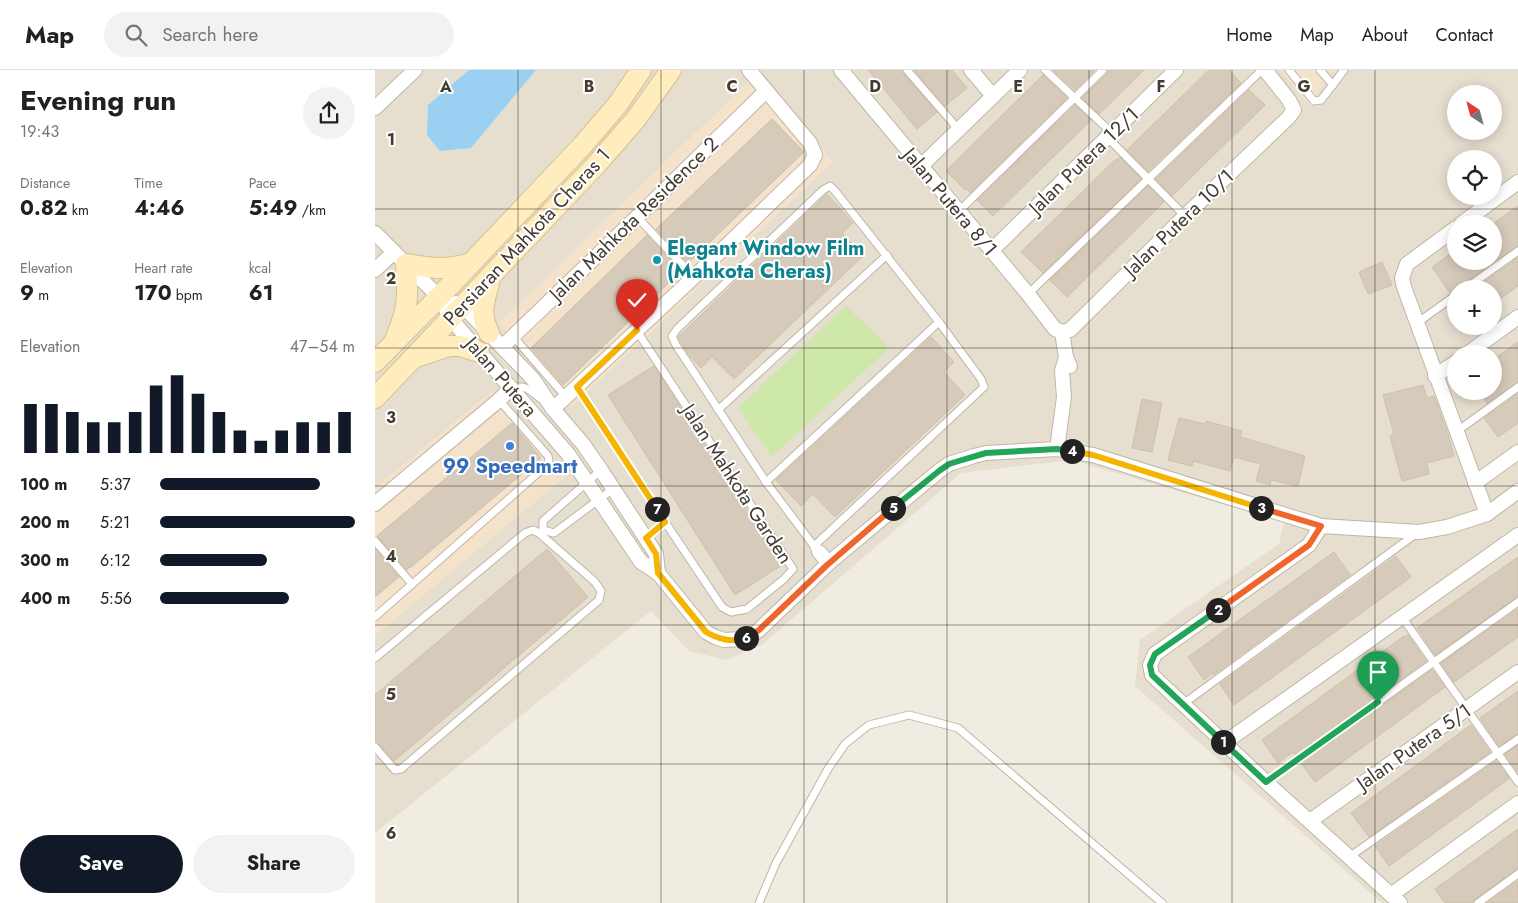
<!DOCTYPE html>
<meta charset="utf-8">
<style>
body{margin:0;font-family:Jost,sans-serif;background:#f2f2f2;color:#202124;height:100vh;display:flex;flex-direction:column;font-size:19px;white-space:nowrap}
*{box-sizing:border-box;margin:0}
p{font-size:16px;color:#757577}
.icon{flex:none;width:28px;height:28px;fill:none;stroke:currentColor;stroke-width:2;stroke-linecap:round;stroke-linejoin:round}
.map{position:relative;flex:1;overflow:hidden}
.details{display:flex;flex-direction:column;background:#fff;width:375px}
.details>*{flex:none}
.needle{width:32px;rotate:324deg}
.tools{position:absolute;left:1072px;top:15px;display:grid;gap:10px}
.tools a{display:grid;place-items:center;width:55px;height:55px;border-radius:50%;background:#fff;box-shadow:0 2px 12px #0003;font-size:25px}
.pin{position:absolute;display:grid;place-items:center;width:42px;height:42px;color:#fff;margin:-51px -21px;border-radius:50% 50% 50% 0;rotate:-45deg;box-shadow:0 0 5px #0007}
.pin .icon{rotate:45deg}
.km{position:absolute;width:25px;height:25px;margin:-12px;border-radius:50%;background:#222;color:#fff;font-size:14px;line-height:25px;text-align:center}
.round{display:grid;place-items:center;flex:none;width:52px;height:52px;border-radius:26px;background:#f2f2f2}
.overview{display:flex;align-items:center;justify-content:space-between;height:85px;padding:0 20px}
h1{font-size:28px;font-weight:700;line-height:38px}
.figures{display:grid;grid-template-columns:repeat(3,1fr);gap:8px;height:85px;padding:5px 20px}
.figures div{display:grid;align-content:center}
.figures b{font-size:21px;font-weight:700}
.figures small{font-size:14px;font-weight:400}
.figures p{font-size:14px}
.chart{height:140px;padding:10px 20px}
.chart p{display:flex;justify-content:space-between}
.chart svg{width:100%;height:90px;margin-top:5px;stroke:#111827;stroke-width:6}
.primary-button{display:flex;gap:10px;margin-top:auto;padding:10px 20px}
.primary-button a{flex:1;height:58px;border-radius:30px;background:#111827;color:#fff;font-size:20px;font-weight:700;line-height:58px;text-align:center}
.primary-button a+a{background:#f2f2f2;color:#202124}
ul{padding:0 20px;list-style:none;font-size:16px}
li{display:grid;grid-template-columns:80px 60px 1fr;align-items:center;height:38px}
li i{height:12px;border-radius:6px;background:#111827}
header{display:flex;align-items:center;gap:30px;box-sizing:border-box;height:70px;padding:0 25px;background:#fff;border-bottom:1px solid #e0e0e0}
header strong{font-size:24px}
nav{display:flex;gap:28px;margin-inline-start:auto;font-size:18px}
.search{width:350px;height:45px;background:#f2f2f2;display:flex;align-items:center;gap:12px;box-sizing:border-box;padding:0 18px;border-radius:28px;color:#757577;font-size:19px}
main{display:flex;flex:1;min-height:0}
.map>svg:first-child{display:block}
</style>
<header>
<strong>Map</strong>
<div class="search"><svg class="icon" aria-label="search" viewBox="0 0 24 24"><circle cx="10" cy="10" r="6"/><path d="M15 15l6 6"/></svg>Search here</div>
<nav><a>Home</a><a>Map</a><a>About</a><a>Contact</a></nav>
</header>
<main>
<section class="details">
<div class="overview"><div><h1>Evening run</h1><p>19:43</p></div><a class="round"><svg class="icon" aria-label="share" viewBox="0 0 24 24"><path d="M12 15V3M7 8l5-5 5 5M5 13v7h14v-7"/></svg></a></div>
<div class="figures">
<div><p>Distance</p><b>0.82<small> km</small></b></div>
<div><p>Time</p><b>4:46</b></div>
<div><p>Pace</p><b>5:49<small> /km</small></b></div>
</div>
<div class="figures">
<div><p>Elevation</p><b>9<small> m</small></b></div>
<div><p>Heart rate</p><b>170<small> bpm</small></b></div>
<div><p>kcal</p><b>61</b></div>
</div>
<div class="chart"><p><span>Elevation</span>47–54 m</p>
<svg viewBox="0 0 160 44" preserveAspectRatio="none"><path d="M5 44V20M15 44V20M25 44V24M35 44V29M45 44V29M55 44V24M65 44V11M75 44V6M85 44V15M95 44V24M105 44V33M115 44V38M125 44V33M135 44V29M145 44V29M155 44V24"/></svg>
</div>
<ul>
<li><b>100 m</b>5:37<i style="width:82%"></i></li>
<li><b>200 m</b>5:21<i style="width:100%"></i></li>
<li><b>300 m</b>6:12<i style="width:55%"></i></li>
<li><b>400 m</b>5:56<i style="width:66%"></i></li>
</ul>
<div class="primary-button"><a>Save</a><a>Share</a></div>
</section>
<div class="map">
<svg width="1143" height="833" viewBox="0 0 1143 833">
<rect width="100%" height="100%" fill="#f1ece1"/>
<!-- residential -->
<path fill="#e6decf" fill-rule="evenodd" d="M0,0H1143V833H1007L760,616L765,570L904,474L909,452L696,390L586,403L388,574L351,590L314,581L276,541L0,763ZM1081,24H1119V61H1081ZM1081,89H1119V126H1081ZM1081,154H1119V191H1081ZM1081,219H1119V256H1081ZM1081,284H1119V321H1081Z"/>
<!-- commercial -->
<g fill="#f5e2cb">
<path d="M905,0H959L934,35Z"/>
<path d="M384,1L458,92L195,338L124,253Z"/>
<path d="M118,320L194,405L180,415L0,566V418Z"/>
</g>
<!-- green -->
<path fill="#cde8a8" d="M471,236L514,278L397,387L363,338Z"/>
<!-- water -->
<path fill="#9ad1f2" d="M94,0H161L96,78L65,81L52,65L53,35Z"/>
<!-- building -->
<g fill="#d6caba" stroke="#cebfaa">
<path d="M493,0H527L528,3L562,42L542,59Z"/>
<path d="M539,0H577L592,18L570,36Z"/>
<path d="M678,0H720L700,20Z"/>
<path d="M733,0H769L724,44L707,28L732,4Z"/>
<path d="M834,0H854L866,13L773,101L752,80Z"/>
<path d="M668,5L692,28L595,123L591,119L590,120L571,101Z"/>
<path d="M874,20L890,35L797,126L781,109Z"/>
<path d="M700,35L716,50L618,146L602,130Z"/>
<path d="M397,49L429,82L313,193L281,159Z"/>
<path d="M745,87L766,109L668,203L646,182L741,89L742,90Z"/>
<path d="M773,116L789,132L692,227L675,210Z"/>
<path d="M452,124L478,153L467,163L488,186L359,309L337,287L326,298L314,285L303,267Z"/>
<path d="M1143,136V176L1087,215L1085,219H1081L1075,223L1057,197L1081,180V191H1119V153Z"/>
<path d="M272,165L306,201L188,315L156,278Z"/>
<path d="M1143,188V216L1119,233V219H1099Z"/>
<path d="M1007,192L1017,215L993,224L984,202Z"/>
<path d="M556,267L579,292L569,302L590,325L460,447L438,424L426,436L401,410Z"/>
<path d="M1143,272V312L1112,333L1104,321H1119V289Z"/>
<path d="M279,296L407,495L360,525L233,325Z"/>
<path d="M1048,315L1052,328L1059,326L1073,364L1079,386L1052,393L1054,404L1027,411L1015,366L1019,364L1008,325Z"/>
<path d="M1143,324V353L1123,367L1109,348Z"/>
<path d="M767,329L787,333L777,382L757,378Z"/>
<path d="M804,348L830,354L831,351L867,361L865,367L930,386L923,416L896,410L895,415L881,411L886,394L859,387L855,401L818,391L817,396L793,390Z"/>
<path d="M137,353L166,388L35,498L34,497L32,500L2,466Z"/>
<path d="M0,479L24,507L0,527Z"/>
<path d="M172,479L213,527L19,691L0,671V625Z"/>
<path d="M959,482L975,505L838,605L837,603L829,610L813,587Z"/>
<path d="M1021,486L1036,507L859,635L845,614Z"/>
<path d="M1143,487V527L1060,585L1042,558Z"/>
<path d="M1143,539V567L1079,612L1066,593Z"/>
<path d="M1033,565L1051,591L920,685L918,682L903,693L887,670L1029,566L1030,567Z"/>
<path d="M1057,600L1070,617L940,712L926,693Z"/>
<path d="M1143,621V664L1124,676L1105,648Z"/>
<path d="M1096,655L1115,682L994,767L976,743Z"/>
<path d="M1143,675V702L1130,684Z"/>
<path d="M1121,691L1134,708L1132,710L1014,796L1000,776Z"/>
<path d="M1143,759V799L1100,829L1098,833H1070L1060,819Z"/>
<path d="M1143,811V833H1112Z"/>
</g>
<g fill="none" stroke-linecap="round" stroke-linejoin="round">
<defs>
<g id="lane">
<path d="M532,0L584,60"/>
<path d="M670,0L737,63"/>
<path d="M914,0L939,31L946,30L969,0"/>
<path d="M945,0L958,15"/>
<path d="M732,67L810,146"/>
<path d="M583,142L728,0"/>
<path d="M262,147L319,207"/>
<path d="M1090,219L1143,181"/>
<path d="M653,224L887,0"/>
<path d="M1042,253L1081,225"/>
<path d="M138,266L191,327"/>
<path d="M202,317L290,452L347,537L356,542L372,539L409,509L418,499L262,261"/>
<path d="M136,318C152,315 153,319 166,329"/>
<path d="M343,340L512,185"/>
<path d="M1081,362L1143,317"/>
<path d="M391,412L564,252"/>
<path d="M168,460L179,463L238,419"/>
<path d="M164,463L168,460V451L226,400"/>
<path d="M271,469L290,452"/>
<path d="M0,471L37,514"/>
<path d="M439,476L609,317L606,309L564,252L460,121L455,116L448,120L303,258L297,266L301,275L391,412L439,476L441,483L451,496"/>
<path d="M439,476L447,480L456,491"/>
<path d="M0,547L172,395L174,390L173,386L124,330"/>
<path d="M1027,547L1143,712"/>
<path d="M0,588L150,463L158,460L164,463L220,512L226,521L224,530L26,699L20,700L0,677"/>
<path d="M808,634L1042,463"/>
<path d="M891,712L1143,532"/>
<path d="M974,787L1143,669"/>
<path d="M384,833L401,793L453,699L470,674L494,655L534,645L583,658L787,833"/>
<path d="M1103,833L1143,804"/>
</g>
<g id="street">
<path d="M466,0L653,224L680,259L687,262"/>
<path d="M596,0L618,26"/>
<path d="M0,38L40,0"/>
<path d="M545,97L645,0"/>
<path d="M1086,154L1143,112"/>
<path d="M1081,158L1032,194L1027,208L1029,217L1112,444"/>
<path d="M0,163L64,227L76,249L193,384L266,492L283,503L331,562L340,567L349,570L368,569L376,566L384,560L456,491L564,401L574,394L599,386L611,383L682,379L718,385L946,456L1044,462L1072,457L1112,444L1143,421"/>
<path d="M616,181L801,0"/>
<path d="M0,200L19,182"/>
<path d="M81,233L88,236L158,309L178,339L208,374L226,400L281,484L283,503"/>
<path d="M687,262L695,260L810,146L913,48L919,40L914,30L890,0"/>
<path d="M687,262L691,287L695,296"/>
<path d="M127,277L262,147L391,21"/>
<path d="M1092,284L1143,247"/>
<path d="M1060,306L1081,292"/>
<path d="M178,339L319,207L435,95L440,85L435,73L374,0"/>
<path d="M682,379L689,327L687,301L691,287"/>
<path d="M1100,413L1143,382"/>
<path d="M0,434L124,330L136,318"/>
<path d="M946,456L934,475L780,584L775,595L777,605L891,712L1025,833"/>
<path d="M849,673L1143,465"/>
<path d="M935,751L1143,602"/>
<path d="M1016,825L1143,733"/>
</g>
<g id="secondary">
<path d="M114,263C103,240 110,232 115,209"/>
<path d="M21,267C34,237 33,225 31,194C56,198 70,201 96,193"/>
<path d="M41,287L74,276H85L104,282"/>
<path d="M0,292L64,227L207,76L243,34L266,0"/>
<path d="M0,328L221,95L261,49L296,0"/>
</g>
</defs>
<!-- lane casing -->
<use href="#lane" stroke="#c0b6a7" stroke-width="9"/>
<!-- street casing -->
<use href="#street" stroke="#c0b6a7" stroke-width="16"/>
<!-- secondary casing -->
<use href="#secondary" stroke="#d7c191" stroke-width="22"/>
<!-- lane -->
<use href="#lane" stroke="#fff" stroke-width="7"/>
<!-- street -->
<use href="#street" stroke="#fff" stroke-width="14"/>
<!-- secondary -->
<use href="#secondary" stroke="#ffedbe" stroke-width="20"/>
</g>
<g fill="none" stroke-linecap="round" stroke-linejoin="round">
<defs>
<path id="split-1" d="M848,672L891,712L1003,632"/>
<path id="split-2" d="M843,540L780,584L775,595L777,605L848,672"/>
<path id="split-3" d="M843,540L934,475L946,456L886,438"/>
<path id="split-4" d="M697,381L718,385L886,438"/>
<path id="split-5" d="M518,438L564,401L574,394L587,390L611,383L682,379L697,381"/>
<path id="split-6" d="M371,568L384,560L451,496L518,438"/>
<path id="split-7" d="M282,439L290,452L271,468L281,484L283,503L331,562C343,569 357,573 371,568"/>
<path id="split-8" d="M262,260L202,317L282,439"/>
</defs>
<!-- split-1 casing -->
<use href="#split-1" stroke="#fff" stroke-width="10"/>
<!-- split-2 casing -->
<use href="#split-2" stroke="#fff" stroke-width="10"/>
<!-- split-3 casing -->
<use href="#split-3" stroke="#fff" stroke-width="10"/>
<!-- split-4 casing -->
<use href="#split-4" stroke="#fff" stroke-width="10"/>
<!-- split-5 casing -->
<use href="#split-5" stroke="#fff" stroke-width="10"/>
<!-- split-6 casing -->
<use href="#split-6" stroke="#fff" stroke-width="10"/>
<!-- split-7 casing -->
<use href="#split-7" stroke="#fff" stroke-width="10"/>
<!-- split-8 casing -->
<use href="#split-8" stroke="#fff" stroke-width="10"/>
<!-- split-1 -->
<use href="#split-1" stroke="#22a559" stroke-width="6"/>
<!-- split-2 -->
<use href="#split-2" stroke="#22a559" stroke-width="6"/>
<!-- split-3 -->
<use href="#split-3" stroke="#f0652b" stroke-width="6"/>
<!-- split-4 -->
<use href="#split-4" stroke="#f5b400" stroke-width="6"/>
<!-- split-5 -->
<use href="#split-5" stroke="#22a559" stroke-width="6"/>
<!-- split-6 -->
<use href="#split-6" stroke="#f0652b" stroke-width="6"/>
<!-- split-7 -->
<use href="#split-7" stroke="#f5b400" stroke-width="6"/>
<!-- split-8 -->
<use href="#split-8" stroke="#f5b400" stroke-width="6"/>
</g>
<!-- grid -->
<path fill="none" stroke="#433c32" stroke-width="1" stroke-opacity="0.55" d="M143,0V833M286,0V833M429,0V833M572,0V833M714,0V833M857,0V833M1000,0V833M0,139H1143M0,278H1143M0,416H1143M0,555H1143M0,694H1143"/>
<!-- markers -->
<circle fill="#0f9aa8" stroke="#fff" stroke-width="2" cx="282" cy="190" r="5"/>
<circle fill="#3f7fe0" stroke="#fff" stroke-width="2" cx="135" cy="376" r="5"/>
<g text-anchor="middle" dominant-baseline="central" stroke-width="4" stroke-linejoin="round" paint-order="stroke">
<!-- street labels -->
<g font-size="20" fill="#433c32" stroke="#fff">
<text transform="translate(709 91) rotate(-44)">Jalan Putera 12/1</text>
<text transform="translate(575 132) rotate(50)">Jalan Putera 8/1</text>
<text transform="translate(259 149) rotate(-44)">Jalan Mahkota Residence 2</text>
<text transform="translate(804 153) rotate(-44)">Jalan Putera 10/1</text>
<text transform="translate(152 167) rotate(-47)">Persiaran Mahkota Cheras 1</text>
<text transform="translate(126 307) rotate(49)">Jalan Putera</text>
<text transform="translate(362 414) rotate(57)">Jalan Mahkota Garden</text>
<text transform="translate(1039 677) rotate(-35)">Jalan Putera 5/1</text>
</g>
<!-- culture labels -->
<g font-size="20" font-weight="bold" fill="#0d838f" stroke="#fff" text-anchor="start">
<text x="292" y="178">Elegant Window Film<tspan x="292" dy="23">(Mahkota Cheras)</tspan></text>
</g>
<!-- shop labels -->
<g font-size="20" font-weight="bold" fill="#366cbe" stroke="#fff">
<text x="135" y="396">99 Speedmart</text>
</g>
</g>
<g font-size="16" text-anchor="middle" font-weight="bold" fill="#433c32" stroke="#fff" stroke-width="4" stroke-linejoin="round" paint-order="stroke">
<text x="71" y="22">A</text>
<text x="214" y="22">B</text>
<text x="357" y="22">C</text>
<text x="500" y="22">D</text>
<text x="643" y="22">E</text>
<text x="786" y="22">F</text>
<text x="929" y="22">G</text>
<text x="16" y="75">1</text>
<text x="16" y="214">2</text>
<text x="16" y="353">3</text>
<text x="16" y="492">4</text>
<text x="16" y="630">5</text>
<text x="16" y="769">6</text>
</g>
</svg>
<div class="tools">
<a><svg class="needle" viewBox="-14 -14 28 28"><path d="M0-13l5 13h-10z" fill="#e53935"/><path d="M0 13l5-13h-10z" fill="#757577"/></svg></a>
<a><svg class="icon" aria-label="locate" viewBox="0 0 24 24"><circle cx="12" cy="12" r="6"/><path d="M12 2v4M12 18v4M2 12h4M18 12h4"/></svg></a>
<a><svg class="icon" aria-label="layers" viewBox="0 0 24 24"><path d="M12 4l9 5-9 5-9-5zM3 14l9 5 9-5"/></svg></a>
<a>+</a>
<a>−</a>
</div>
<div class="pin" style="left:1003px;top:632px;background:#1e9e55"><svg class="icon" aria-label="arrive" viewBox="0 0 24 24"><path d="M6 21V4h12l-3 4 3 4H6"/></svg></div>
<div class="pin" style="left:262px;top:260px;background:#d93025"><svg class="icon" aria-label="check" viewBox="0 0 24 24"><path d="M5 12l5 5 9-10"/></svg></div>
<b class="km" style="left:848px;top:672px">1</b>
<b class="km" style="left:843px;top:540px">2</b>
<b class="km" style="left:886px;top:438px">3</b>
<b class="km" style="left:697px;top:381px">4</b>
<b class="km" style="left:518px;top:438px">5</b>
<b class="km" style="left:371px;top:568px">6</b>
<b class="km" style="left:282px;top:439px">7</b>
</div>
</main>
